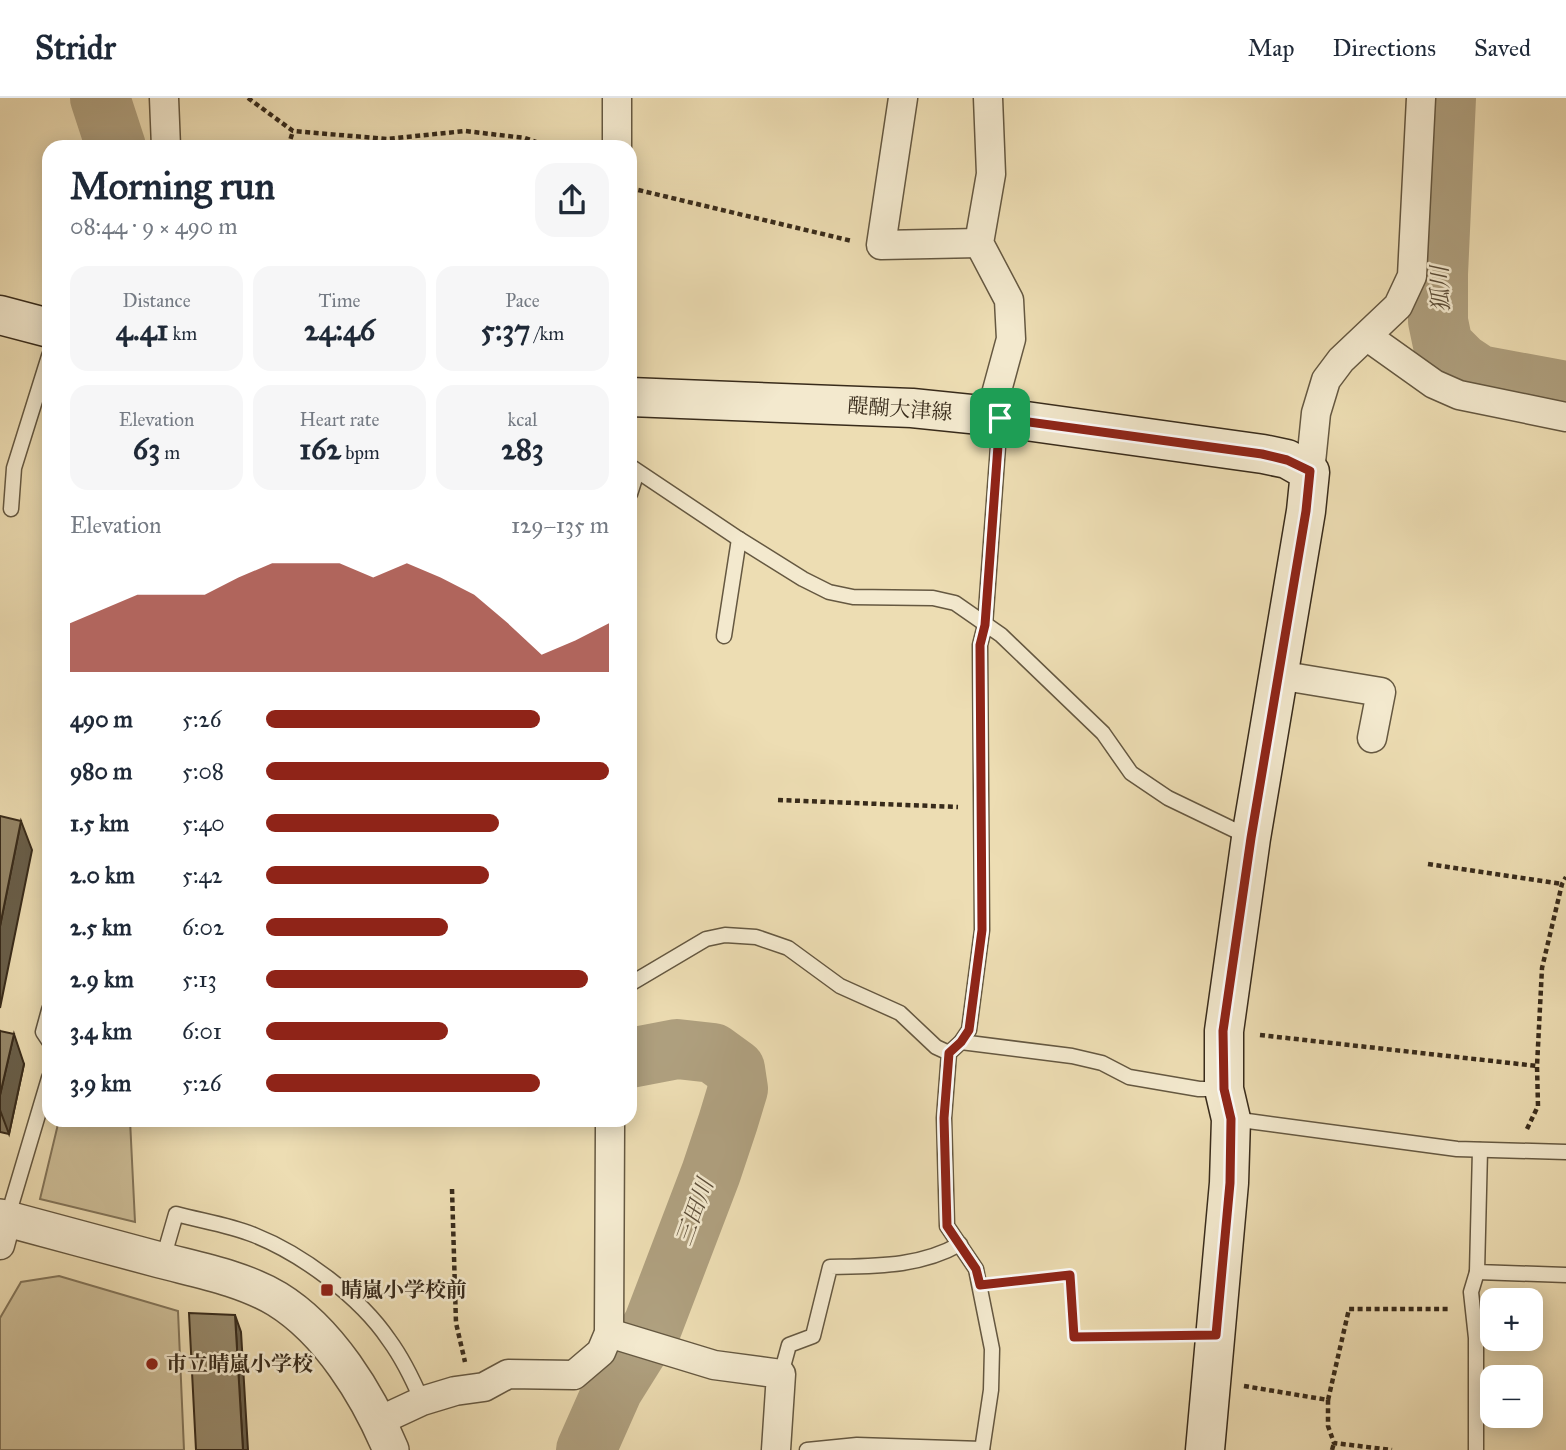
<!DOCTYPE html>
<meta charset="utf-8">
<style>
body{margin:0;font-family:"IM FELL Great Primer","Noto Serif JP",serif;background:#f6f6f7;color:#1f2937;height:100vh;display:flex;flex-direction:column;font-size:26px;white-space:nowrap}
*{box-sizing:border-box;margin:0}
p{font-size:23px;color:#747a83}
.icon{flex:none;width:38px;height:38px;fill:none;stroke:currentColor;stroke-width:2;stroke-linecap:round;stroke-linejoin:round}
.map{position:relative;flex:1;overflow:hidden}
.details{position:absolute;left:42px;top:42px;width:595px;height:987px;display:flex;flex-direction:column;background:#fff;border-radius:21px;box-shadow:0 4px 18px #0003}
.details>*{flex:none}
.buttons{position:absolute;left:1480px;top:1190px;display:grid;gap:14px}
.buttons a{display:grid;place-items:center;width:63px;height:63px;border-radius:14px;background:#fff;box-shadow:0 4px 18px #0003;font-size:35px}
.pin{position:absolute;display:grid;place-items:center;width:60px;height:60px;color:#fff;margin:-30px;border-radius:14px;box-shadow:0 4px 10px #0006}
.round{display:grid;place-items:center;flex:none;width:74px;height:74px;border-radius:21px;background:#f6f6f7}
.summary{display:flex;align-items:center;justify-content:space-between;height:119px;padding:0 28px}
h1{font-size:38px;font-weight:700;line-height:52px}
.stats{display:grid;grid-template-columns:repeat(3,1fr);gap:10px;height:119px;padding:7px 28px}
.stats div{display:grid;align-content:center;border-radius:18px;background:#f6f6f7;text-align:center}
.stats b{font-size:30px;font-weight:700}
.stats small{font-size:19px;font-weight:400}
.stats p{font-size:19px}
.chart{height:196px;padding:14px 28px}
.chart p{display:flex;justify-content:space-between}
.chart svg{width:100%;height:126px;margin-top:7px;fill:#8f2418;opacity:.7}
ul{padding:0 28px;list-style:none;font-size:23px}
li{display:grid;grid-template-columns:112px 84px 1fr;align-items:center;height:52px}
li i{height:18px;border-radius:9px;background:#8f2418}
header{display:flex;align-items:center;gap:42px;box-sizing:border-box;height:98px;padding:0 35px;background:#fff;border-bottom:2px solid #e0e1e3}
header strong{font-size:33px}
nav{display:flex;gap:38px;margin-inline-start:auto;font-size:24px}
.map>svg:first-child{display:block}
</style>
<header>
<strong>Stridr</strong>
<nav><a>Map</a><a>Directions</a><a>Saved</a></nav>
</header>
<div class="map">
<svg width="1566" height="1352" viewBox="0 0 1566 1352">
<rect width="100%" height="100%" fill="#edddb3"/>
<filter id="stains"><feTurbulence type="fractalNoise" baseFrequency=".00286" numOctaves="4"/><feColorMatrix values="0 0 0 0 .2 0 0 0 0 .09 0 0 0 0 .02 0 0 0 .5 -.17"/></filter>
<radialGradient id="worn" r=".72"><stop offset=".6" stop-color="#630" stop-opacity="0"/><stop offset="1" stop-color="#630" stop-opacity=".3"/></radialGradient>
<!-- green -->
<g fill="#cebf99" stroke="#83755a" stroke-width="2">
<path d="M59,1022H130L135,1124L40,1101Z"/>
<path d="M59,1178L178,1213L184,1352H0V1220L21,1184Z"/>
</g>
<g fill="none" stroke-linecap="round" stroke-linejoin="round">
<!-- river -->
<g stroke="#afa07f" stroke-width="60">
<path d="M100,0L116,49"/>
<path d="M1446,0L1438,176V223L1443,247L1461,265L1479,277L1566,293"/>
<path d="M586,1352L613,1291L653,1227L711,1075L728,1024L738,991L735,971L713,955L677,951L630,960"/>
</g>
<defs>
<g id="service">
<path d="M630,368L739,441L803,481L829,494L853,499L933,500L955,505L1001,537L1103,635L1131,675L1168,700L1249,739"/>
<path d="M630,396L637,374"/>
<path d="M11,411L14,370L49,258"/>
<path d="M724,538L739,441"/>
<path d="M630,886L706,841L725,837L756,839L788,850L840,888L900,915L936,949L949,955"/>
<path d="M49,912L43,934L49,943"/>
<path d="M961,944L1072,958L1102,965L1129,979L1199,991H1223"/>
<path d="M1233,1021L1457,1051L1566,1054"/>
<path d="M1480,1052L1477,1174L1566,1177"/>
<path d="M7,1121L49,980"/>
<path d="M163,1161L176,1116C202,1123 230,1127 254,1137C302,1156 360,1199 389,1242C403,1261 413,1282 422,1303"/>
<path d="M781,1276L789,1247L813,1238L830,1169C875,1168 920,1169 960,1146"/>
<path d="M807,1352L857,1347L982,1351"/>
<path d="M982,1352L991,1292L992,1251L976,1171L947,1128L944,1020L949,955L961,944L969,932L982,832L980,547L985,527L1000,321"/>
<path d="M1476,1352V1240L1471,1194L1477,1174"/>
</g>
<g id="minor">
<path d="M164,0L166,49"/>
<path d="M903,0L881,147L979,145"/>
<path d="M988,0L991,76L979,145L1009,202L1011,241L990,318"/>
<path d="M617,49V0"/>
<path d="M1368,239L1434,286L1459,297L1566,319"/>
<path d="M1310,374L1316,315L1326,282L1341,262L1398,208L1412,178L1421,0"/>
<path d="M1278,577L1381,594L1372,640"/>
<path d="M0,1147L7,1121"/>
<path d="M609,1235L714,1267L781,1276L776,1352"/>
<path d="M379,1323L422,1303L455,1293L484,1289L508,1276L574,1277L601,1254L609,1235L610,1028"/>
</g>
<path id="tertiary" d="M0,1119C53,1133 107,1148 160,1162C198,1172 242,1180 277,1201C329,1233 368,1297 391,1352"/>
<g id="secondary">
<path d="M0,217L49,230"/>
<path d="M630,299L912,310L990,318L1263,356L1287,361L1310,374L1306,413L1251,740L1224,933V991L1231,1021L1229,1085L1205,1352"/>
</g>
</defs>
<!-- service casing -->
<use href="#service" stroke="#655841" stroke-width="17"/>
<!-- minor casing -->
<use href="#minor" stroke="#655841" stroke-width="31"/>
<!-- tertiary casing -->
<use href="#tertiary" stroke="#655841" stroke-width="38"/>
<!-- secondary casing -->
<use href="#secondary" stroke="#382b1b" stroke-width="41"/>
<!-- path -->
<g stroke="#382b1b" stroke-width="4.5" stroke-dasharray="5 3.5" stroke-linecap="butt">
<path d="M248,0L293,33L387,41L465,33L525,40L550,49"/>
<path d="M288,49L293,33"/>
<path d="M630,90L852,143"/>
<path d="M778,702L958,709"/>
<path d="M1428,766L1562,786"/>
<path d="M1260,937L1537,968"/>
<path d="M1527,1031L1538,1008L1537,968L1542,870L1562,786L1566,779"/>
<path d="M452,1091L456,1225L465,1264"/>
<path d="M1001,1184L1070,1177L1074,1239L1182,1238"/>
<path d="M1244,1288L1328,1302V1328L1334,1345L1392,1352"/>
<path d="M1328,1302L1349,1211H1450"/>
<path d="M1332,1352L1334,1345"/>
</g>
<!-- service -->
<use href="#service" stroke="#f3e9ce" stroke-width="14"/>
<!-- minor -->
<use href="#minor" stroke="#f3e9ce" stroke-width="28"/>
<!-- tertiary -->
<use href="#tertiary" stroke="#f3e9ce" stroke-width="35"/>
<!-- secondary -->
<use href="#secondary" stroke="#f3e9ce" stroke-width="38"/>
</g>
<!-- wall -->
<path fill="#81755b" stroke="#382b1b" stroke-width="2" d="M0,933L24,966L9,1036L0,1034Z"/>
<!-- shaded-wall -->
<g fill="#695f4a" stroke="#382b1b" stroke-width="2">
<path d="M21,723L32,752L0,910V828Z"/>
<path d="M14,936L24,966L9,1036L0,1012V997Z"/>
<path d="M235,1217L241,1234L248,1352H243Z"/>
</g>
<!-- building -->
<g fill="#96886a" stroke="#382b1b" stroke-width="2">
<path d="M0,718L21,723L0,828Z"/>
<path d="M0,933L14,936L0,997Z"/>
<path d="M189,1215L235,1217L243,1352H196Z"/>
</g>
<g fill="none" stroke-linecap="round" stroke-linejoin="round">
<defs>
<path id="route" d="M1000,320L1262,356L1287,362L1310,373L1306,413L1251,740L1223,933L1224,991L1231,1021L1230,1085L1216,1237L1074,1239L1070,1177L980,1187L976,1171L947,1128L944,1020L949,955L961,944L969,932L982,832L980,547L985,527Z"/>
</defs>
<!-- route casing -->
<use href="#route" stroke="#fff" stroke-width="14"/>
<!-- route -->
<use href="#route" stroke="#8f2418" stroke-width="9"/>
</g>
<!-- markers -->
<g fill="#8f2418" stroke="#f3e9ce" stroke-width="2.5">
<rect x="320" y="1185" width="14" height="14" rx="3.5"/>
<circle cx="152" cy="1266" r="7"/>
</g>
<g text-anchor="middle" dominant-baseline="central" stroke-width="5" stroke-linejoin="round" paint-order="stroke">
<!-- street labels -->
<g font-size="21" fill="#382b1b" stroke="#f3e9ce">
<text transform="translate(900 311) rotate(4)">醍醐大津線</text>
</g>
<!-- poi labels -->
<g font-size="21" font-weight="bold" fill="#382b1b" stroke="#f3e9ce" text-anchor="start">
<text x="341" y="1192">晴嵐小学校前</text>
<text x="166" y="1266">市立晴嵐小学校</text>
</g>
<!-- water labels -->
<g font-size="23" font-style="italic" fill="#5c4e39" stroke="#f3e9ce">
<text transform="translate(1440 191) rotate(-92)">狐川</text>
<text transform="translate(694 1114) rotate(-70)">三田川</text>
</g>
</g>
<rect width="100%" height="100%" filter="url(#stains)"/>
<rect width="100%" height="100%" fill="url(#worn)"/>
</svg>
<div class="buttons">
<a>+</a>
<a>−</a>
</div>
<div class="pin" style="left:1000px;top:320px;background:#1e9e55"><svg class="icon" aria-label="arrive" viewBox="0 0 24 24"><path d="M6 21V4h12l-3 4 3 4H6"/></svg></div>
<section class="details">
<div class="summary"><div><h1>Morning run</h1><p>08:44 · 9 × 490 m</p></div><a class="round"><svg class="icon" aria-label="share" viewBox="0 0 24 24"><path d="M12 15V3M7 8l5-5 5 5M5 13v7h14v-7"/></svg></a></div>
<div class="stats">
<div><p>Distance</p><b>4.41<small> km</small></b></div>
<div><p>Time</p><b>24:46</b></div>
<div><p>Pace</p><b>5:37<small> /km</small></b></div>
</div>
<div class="stats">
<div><p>Elevation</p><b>63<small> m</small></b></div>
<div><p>Heart rate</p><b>162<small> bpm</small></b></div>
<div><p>kcal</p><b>283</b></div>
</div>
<div class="chart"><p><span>Elevation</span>129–135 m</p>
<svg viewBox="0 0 160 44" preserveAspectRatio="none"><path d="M0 44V27L10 22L20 17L30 17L40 17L50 11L60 6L70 6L80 6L90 11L100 6L110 11L120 17L130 27L140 38L150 33L160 27V44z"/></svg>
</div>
<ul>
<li><b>490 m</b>5:26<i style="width:80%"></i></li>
<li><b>980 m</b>5:08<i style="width:100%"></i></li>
<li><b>1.5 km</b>5:40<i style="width:68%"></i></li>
<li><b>2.0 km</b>5:42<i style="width:65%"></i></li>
<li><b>2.5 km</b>6:02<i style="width:53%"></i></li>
<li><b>2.9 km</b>5:13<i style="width:94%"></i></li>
<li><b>3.4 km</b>6:01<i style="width:53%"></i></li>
<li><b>3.9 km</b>5:26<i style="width:80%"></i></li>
</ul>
</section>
</div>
